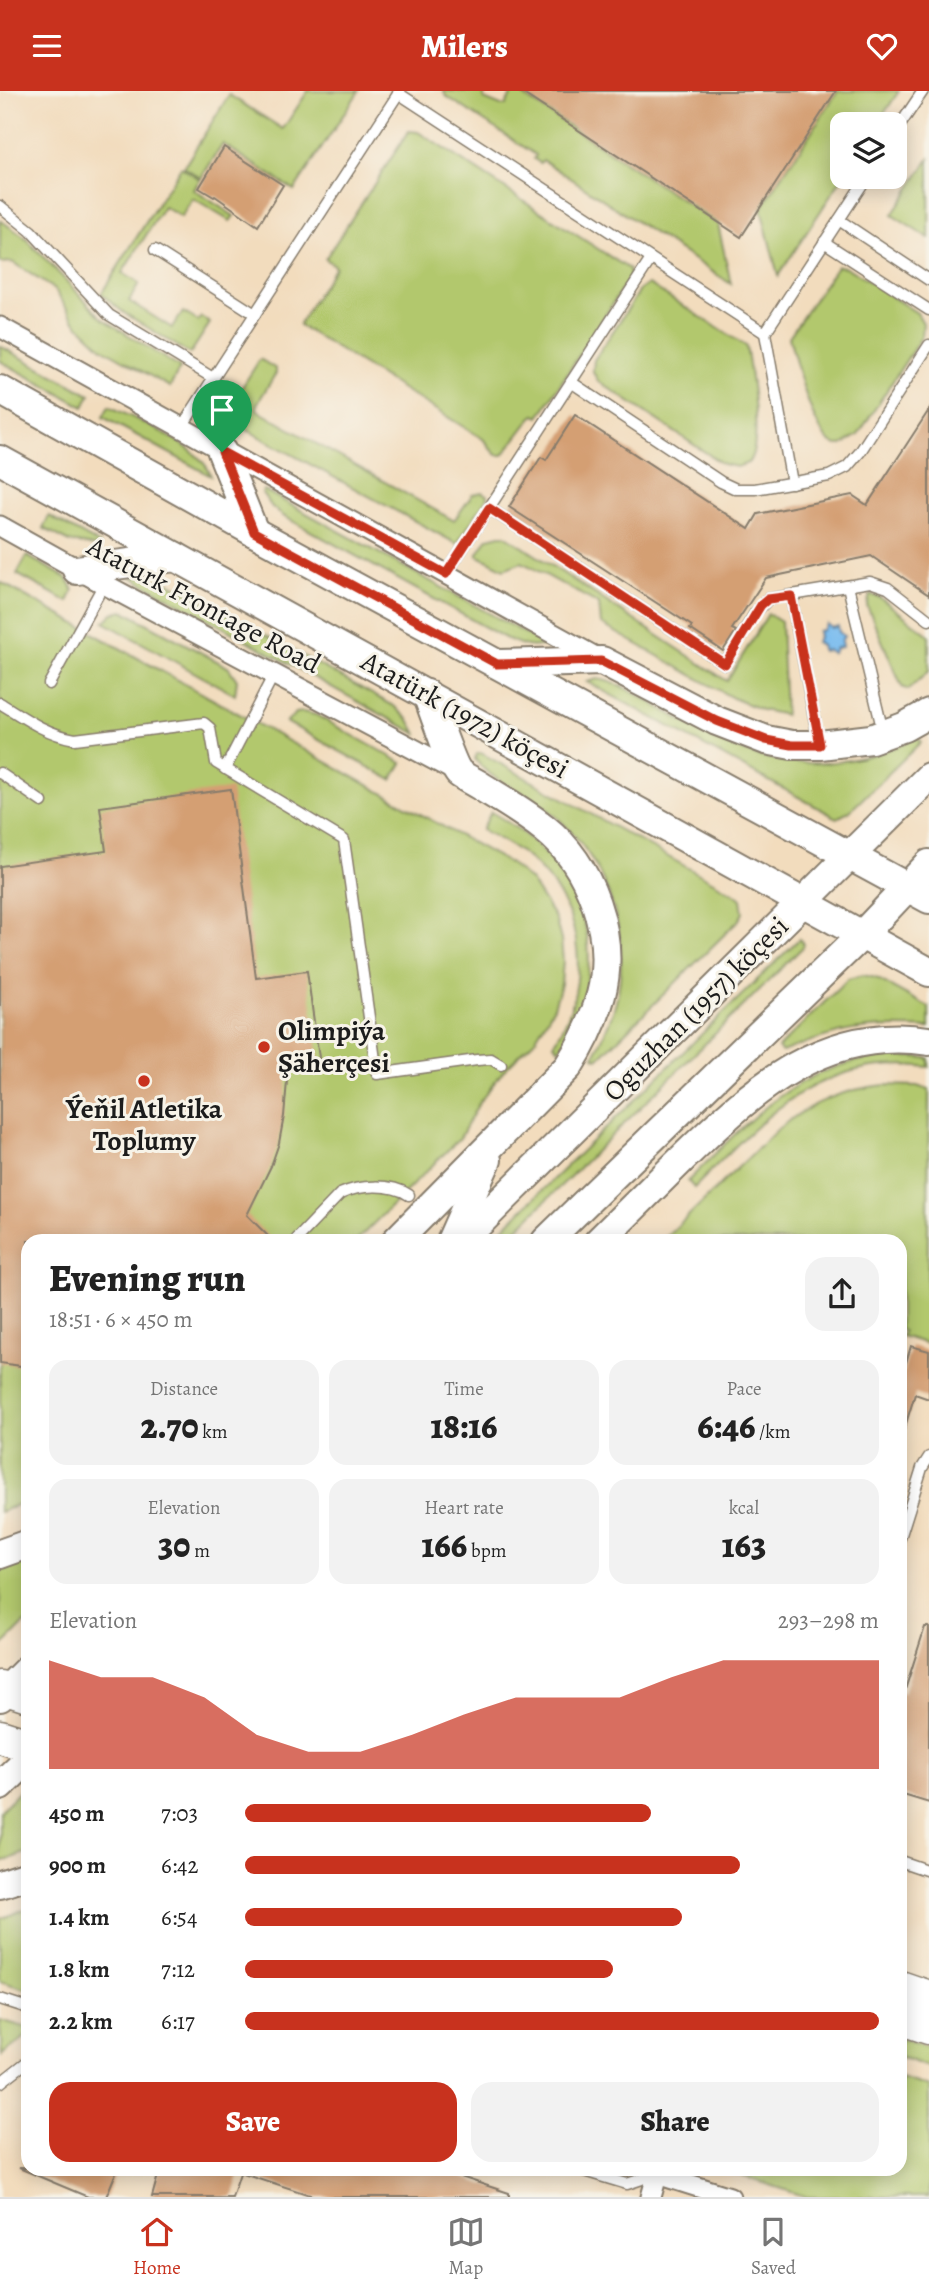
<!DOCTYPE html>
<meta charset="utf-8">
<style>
body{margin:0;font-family:Alegreya,serif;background:#f2f2f2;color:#222;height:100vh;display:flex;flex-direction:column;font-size:26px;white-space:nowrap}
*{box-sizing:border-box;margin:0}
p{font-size:23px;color:#767676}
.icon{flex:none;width:38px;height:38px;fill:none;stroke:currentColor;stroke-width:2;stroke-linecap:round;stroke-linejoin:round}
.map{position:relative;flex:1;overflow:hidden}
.side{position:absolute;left:21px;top:1143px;width:886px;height:942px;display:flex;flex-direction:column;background:#fff;border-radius:21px;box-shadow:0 4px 18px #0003}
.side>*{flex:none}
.tools{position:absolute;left:830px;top:21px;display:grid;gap:14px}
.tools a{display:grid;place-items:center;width:77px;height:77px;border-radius:14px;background:#fff;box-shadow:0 4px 18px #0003;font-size:35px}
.pin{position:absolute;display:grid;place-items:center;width:60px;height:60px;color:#fff;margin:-72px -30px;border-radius:50% 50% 50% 0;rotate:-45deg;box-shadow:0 0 7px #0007}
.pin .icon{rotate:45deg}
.round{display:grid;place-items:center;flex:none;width:74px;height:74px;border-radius:21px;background:#f2f2f2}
.headline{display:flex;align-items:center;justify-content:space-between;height:119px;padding:0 28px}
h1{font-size:38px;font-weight:800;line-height:52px}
.figures{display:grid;grid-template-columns:repeat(3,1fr);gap:10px;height:119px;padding:7px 28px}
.figures div{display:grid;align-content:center;border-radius:18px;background:#f2f2f2;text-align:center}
.figures b{font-size:35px;font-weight:800}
.figures small{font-size:19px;font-weight:400}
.figures p{font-size:19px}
.chart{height:196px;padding:14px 28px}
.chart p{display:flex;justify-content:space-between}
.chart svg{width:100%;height:126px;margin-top:7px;fill:#c8321e;opacity:.7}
.button{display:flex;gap:14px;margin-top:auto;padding:14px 28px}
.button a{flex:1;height:80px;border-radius:21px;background:#c8321e;color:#fff;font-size:28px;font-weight:800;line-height:80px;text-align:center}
.button a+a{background:#f2f2f2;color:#222}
ul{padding:0 28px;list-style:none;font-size:23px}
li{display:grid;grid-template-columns:112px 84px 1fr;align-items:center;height:52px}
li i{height:18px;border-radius:9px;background:#c8321e}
header{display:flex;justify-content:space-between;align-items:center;height:91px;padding:0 28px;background:#c8321e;color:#fff;font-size:32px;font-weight:800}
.menu{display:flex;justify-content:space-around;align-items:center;height:98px;border-top:2px solid #e0e0e0;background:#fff;font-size:19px;color:#767676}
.menu a{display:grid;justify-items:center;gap:4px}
.menu .current{color:#c8321e}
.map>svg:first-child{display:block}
</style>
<header><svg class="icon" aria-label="menu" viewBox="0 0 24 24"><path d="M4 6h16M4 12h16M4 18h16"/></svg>Milers<svg class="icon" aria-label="heart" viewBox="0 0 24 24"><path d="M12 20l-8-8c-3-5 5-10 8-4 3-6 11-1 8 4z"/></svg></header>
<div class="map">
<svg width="929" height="2106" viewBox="0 0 929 2106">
<rect width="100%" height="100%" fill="#f7f3e8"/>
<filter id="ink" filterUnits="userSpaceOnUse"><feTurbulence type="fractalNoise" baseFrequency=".0143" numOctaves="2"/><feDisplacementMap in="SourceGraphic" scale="14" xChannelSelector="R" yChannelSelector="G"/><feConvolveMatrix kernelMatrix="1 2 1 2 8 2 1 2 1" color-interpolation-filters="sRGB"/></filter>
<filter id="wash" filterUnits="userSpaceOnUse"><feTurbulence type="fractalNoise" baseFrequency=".00686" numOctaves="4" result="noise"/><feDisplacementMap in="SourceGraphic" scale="28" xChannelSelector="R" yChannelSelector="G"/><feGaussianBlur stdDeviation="1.57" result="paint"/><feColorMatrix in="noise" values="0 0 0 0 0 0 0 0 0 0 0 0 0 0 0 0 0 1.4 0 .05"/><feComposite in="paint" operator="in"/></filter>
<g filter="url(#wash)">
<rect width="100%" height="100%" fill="#f2dcbd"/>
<!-- green -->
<g fill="#b2c86d" stroke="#677244" stroke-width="2">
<path d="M308,0H359L294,99L223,53L201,87L184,76L229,4L283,38Z"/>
<path d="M443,0H484V8L501,15L506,14L513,0H516L718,133L731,193L543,69L540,72L534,68L536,64L446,5Z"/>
<path d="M838,0H899L877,33H842L843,86L778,185L761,118Z"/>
<path d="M409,40L418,41L629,178L630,186L539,326L535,324L532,326L503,364H496L483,348L299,234L335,175L325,168Z"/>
<path d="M929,68V148L892,124Z"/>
<path d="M181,76L200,88L194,99L234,125L230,130L193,108L181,126L164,116L122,182L139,193L129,210L172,237L183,221L198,230L201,226L210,232L190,263L123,221L101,203Z"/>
<path d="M0,129L24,146L102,227L180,277L170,296L102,257L77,233L55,199L12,171L0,172Z"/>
<path d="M837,175L846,176L917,222L923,232L922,245L858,344L842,354C835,354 831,353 827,348C810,328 796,272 789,246Z"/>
<path d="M649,193L746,255C750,281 764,353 748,372L737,376L723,373L598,290L593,281L594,269L641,198Z"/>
<path d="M0,255L90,304L84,316L0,270Z"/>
<path d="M260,268L276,278V282L257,313V318L260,321L453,429L455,428L473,403L482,401L488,405L457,453L223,326Z"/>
<path d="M109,315C136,329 202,355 211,385L103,326Z"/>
<path d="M264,399L545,553C532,560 517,552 505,547L283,425L272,416L262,402Z"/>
<path d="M49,425L100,453L99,456L70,451L43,437Z"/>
<path d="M500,444H505L727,590L768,523L781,531L785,624L762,619L733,607L601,533L599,513L522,471L504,478L477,464L488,447Z"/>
<path d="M27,465L65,486L71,493L73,499L68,511L17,483Z"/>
<path d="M140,485L170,492L394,615L409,629L417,643L131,486Z"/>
<path d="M0,491L511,773L531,790L555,827L561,849L563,870L561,893L554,916L535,949L504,979L479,1012L460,1047L356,1150H28V1409L0,1421Z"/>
<path d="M870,504L879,506L929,544V580L908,599L902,596L867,515Z"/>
<path d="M124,520L228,576L237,589L235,604L104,531L113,522Z"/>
<path d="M597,588C623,592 647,610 669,622C691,634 713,648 736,657C796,682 860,675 917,646L921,651L849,721L837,727L587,591Z"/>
<path d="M303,621L316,624L402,672L392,689L286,631L296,622Z"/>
<path d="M481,662L735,803L741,808L743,822L738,830L598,968L594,966C602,947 611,931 616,911C633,838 604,763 545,716C524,699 491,691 475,668L477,663Z"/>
<path d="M491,721C552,755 595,810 588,883C586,910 576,936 559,958L554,953C590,896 586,822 536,774C521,759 501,749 482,739Z"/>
<path d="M799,848L804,853L803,856L505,1150H490Z"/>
<path d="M863,884L876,887L929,916V937C866,933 840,938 782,961L778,957L848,888Z"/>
<path d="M898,965L929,967V976C818,963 765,1025 694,1097L688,1090C750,1028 802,967 898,965Z"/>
<path d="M885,994L917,995L929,999L927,1253L901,1245L903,1240L900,1238V1150H662L779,1037C811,1012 843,998 885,994Z"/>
<path d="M28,1471V1529L0,1557V1480Z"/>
<path d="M28,1692V1761L0,1771V1720Z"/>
<path d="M28,1817V1899L0,1890V1828Z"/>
<path d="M0,1929L28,1937V1944L2,1964Z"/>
<path d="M900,1947L929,1957V1976L900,1966Z"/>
<path d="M900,1987L929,1996V2106H807L718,2077H900Z"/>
</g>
<!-- water -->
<path fill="#79bcef" stroke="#4a6c86" stroke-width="2" d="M827,533L832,537L838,535L839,541L844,545L841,550L842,556L836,557L833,562L828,559L822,560L821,554L816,551L819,546L818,540L823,539Z"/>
<g id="blocks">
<!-- building -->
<g fill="#d49f73">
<path d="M519,0H836L741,146Z"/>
<path d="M224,56L283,94L258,135L215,105L214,106L199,97Z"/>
<path d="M929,319V504L871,465L766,487L732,538L736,540L723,560L690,538L692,535L509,416L541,366L546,369L575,324L749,438L758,423L852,404L867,414Z"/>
<path d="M231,698L256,887L307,880L320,974L288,979L284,1025L279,1052L271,1075L247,1124L273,1150H28V1276L0,1272V775L106,760L100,716Z"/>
<path d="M911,1255L929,1260V1308L915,1303L904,1339L900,1338V1292Z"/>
<path d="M925,1536H929V1712L900,1703V1601L904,1602Z"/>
<path d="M19,2077H118L106,2106H88Z"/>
<path d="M160,2077H434L509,2102V2106H316L240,2081L241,2079L232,2106H152Z"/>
</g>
</g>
</g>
<g filter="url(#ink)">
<use href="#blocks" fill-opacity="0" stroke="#877c6c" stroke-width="2"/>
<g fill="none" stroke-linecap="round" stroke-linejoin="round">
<defs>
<g id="lane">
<path d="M398,2L765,242L867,86"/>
<path d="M894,43L923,0"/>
<path d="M0,115L31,140L109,224L213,287"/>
<path d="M839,129L929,189"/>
<path d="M824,151L929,219"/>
<path d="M155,159L255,223"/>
<path d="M765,242L792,392"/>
<path d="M571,291L721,391L736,398H755L829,385L847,376L860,361L929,254"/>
<path d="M181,337L400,0"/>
<path d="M489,417L725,573L755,522L768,508L870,491L888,497L929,529"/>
<path d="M446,483L651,168"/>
<path d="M848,495L883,641"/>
<path d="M791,505L819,652"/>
<path d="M49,593L104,493"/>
<path d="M0,612C24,627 46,643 75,648L204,632L210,637L216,672L344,749L377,983L477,969L491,968L501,974"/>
<path d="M225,678L274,583"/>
<path d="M0,682L42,711"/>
<path d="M295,1150L340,1103C359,1094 391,1092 409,1104"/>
<path d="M900,1447L922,1377L929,1366"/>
<path d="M900,1770L929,1780"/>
<path d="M0,1908L28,1917"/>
<path d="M0,1992L28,1970"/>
<path d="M574,2077L627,2093L657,2083"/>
</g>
<g id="street">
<path d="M0,236L601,569"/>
<path d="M0,435L104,493L457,681"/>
<path d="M657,2083L730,2106"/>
<path d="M651,2106L659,2077"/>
</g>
<g id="secondary">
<path d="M0,299L254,441L929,808"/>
<path d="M222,361L254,441"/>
<path d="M0,369L929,881"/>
<path d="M77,479L176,466"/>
<path d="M498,573L602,570L717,630L766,649L792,654H820L871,648L904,636L929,622"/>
<path d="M396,1150L568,976C582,954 594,930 601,904C616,845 591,774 544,737C524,721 503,709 482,696C475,691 465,687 459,682C452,675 432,616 427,603"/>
<path d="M451,1150L487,1069"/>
<path d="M461,1150L929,686"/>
<path d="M546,1150L863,843L929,773"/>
<path d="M599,1150C628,1121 658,1092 687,1063C755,997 826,934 929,950"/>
<path d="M0,1463L28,1453"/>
<path d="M0,1606L28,1578"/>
<path d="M0,1695L28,1668"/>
<path d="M0,1793L28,1784"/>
</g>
<g id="primary">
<path d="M0,1596L28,1605"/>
<path d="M0,1645L28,1654"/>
<path d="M900,1896L929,1906"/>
<path d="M900,1927L929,1937"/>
</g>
</defs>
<!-- lane casing -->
<use href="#lane" stroke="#877c6c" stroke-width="13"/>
<!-- street casing -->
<use href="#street" stroke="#877c6c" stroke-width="23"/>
<!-- secondary casing -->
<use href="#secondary" stroke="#877c6c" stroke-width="32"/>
<!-- primary casing -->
<use href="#primary" stroke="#877c6c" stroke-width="35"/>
<!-- lane -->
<use href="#lane" stroke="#fff" stroke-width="10"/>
<!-- street -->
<use href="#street" stroke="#fff" stroke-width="19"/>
<!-- secondary -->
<use href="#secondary" stroke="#fff" stroke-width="28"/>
<!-- primary -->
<use href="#primary" stroke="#fff" stroke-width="32"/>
</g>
</g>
<g fill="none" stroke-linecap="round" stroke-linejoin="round" filter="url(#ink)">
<defs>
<path id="route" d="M222,361L446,483L489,417L725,573L761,514L768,508L791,505L820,654H792L766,649L717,630L601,570L497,573L254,441Z"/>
</defs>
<!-- route casing -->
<use href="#route" stroke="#fff" stroke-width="14"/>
<!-- route -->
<use href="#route" stroke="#c8321e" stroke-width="9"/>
</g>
<!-- markers -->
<g fill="#c8321e" stroke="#f7f3e8" stroke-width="2.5">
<circle cx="264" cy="956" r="7"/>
<circle cx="144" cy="990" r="7"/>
</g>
<g text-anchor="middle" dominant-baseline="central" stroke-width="6" stroke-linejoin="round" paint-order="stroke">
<!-- street labels -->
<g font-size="28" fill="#1c1c1c" stroke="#f7f3e8">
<text transform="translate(204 514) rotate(28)">Ataturk Frontage Road</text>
<text transform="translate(465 624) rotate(29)">Atatürk (1972) köçesi</text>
<text transform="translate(696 918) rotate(-45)">Oguzhan (1957) köçesi</text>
</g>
<!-- poi labels -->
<g font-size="28" font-weight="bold" fill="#1c1c1c" stroke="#f7f3e8" text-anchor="start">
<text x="278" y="940">Olimpiýa<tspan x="278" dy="32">Şäherçesi</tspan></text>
<text x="144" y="1018" text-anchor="middle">Ýeňil Atletika<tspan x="144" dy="32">Toplumy</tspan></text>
</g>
</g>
</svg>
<div class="tools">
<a><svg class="icon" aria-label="layers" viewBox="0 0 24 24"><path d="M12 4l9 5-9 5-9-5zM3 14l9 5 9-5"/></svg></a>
</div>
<div class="pin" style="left:222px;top:361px;background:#1e9e55"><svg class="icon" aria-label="arrive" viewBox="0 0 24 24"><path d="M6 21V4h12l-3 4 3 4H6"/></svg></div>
<section class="side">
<div class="headline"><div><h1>Evening run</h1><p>18:51 · 6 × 450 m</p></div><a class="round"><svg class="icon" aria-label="share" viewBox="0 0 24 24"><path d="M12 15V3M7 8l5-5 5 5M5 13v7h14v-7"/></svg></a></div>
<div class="figures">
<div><p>Distance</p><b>2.70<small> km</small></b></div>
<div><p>Time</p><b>18:16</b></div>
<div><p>Pace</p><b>6:46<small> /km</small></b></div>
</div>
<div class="figures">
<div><p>Elevation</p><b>30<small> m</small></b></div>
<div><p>Heart rate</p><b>166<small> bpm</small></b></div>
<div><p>kcal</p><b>163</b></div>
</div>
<div class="chart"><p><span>Elevation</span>293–298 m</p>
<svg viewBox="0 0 160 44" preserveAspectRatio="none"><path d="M0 44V6L10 12L20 12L30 19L40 32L50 38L60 38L70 32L80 25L90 19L100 19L110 19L120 12L130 6L140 6L150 6L160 6V44z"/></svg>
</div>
<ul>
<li><b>450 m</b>7:03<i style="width:64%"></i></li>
<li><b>900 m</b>6:42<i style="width:78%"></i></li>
<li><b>1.4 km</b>6:54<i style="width:69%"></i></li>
<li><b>1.8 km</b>7:12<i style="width:58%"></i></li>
<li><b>2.2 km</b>6:17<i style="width:100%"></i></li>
</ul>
<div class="button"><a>Save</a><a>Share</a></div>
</section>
</div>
<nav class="menu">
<a class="current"><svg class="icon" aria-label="home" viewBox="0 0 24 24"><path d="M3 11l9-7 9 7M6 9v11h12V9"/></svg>Home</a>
<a><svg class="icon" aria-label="map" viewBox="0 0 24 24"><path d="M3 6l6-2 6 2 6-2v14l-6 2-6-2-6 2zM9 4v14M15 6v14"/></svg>Map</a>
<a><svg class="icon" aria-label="saved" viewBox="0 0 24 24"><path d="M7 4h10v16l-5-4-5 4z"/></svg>Saved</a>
</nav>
